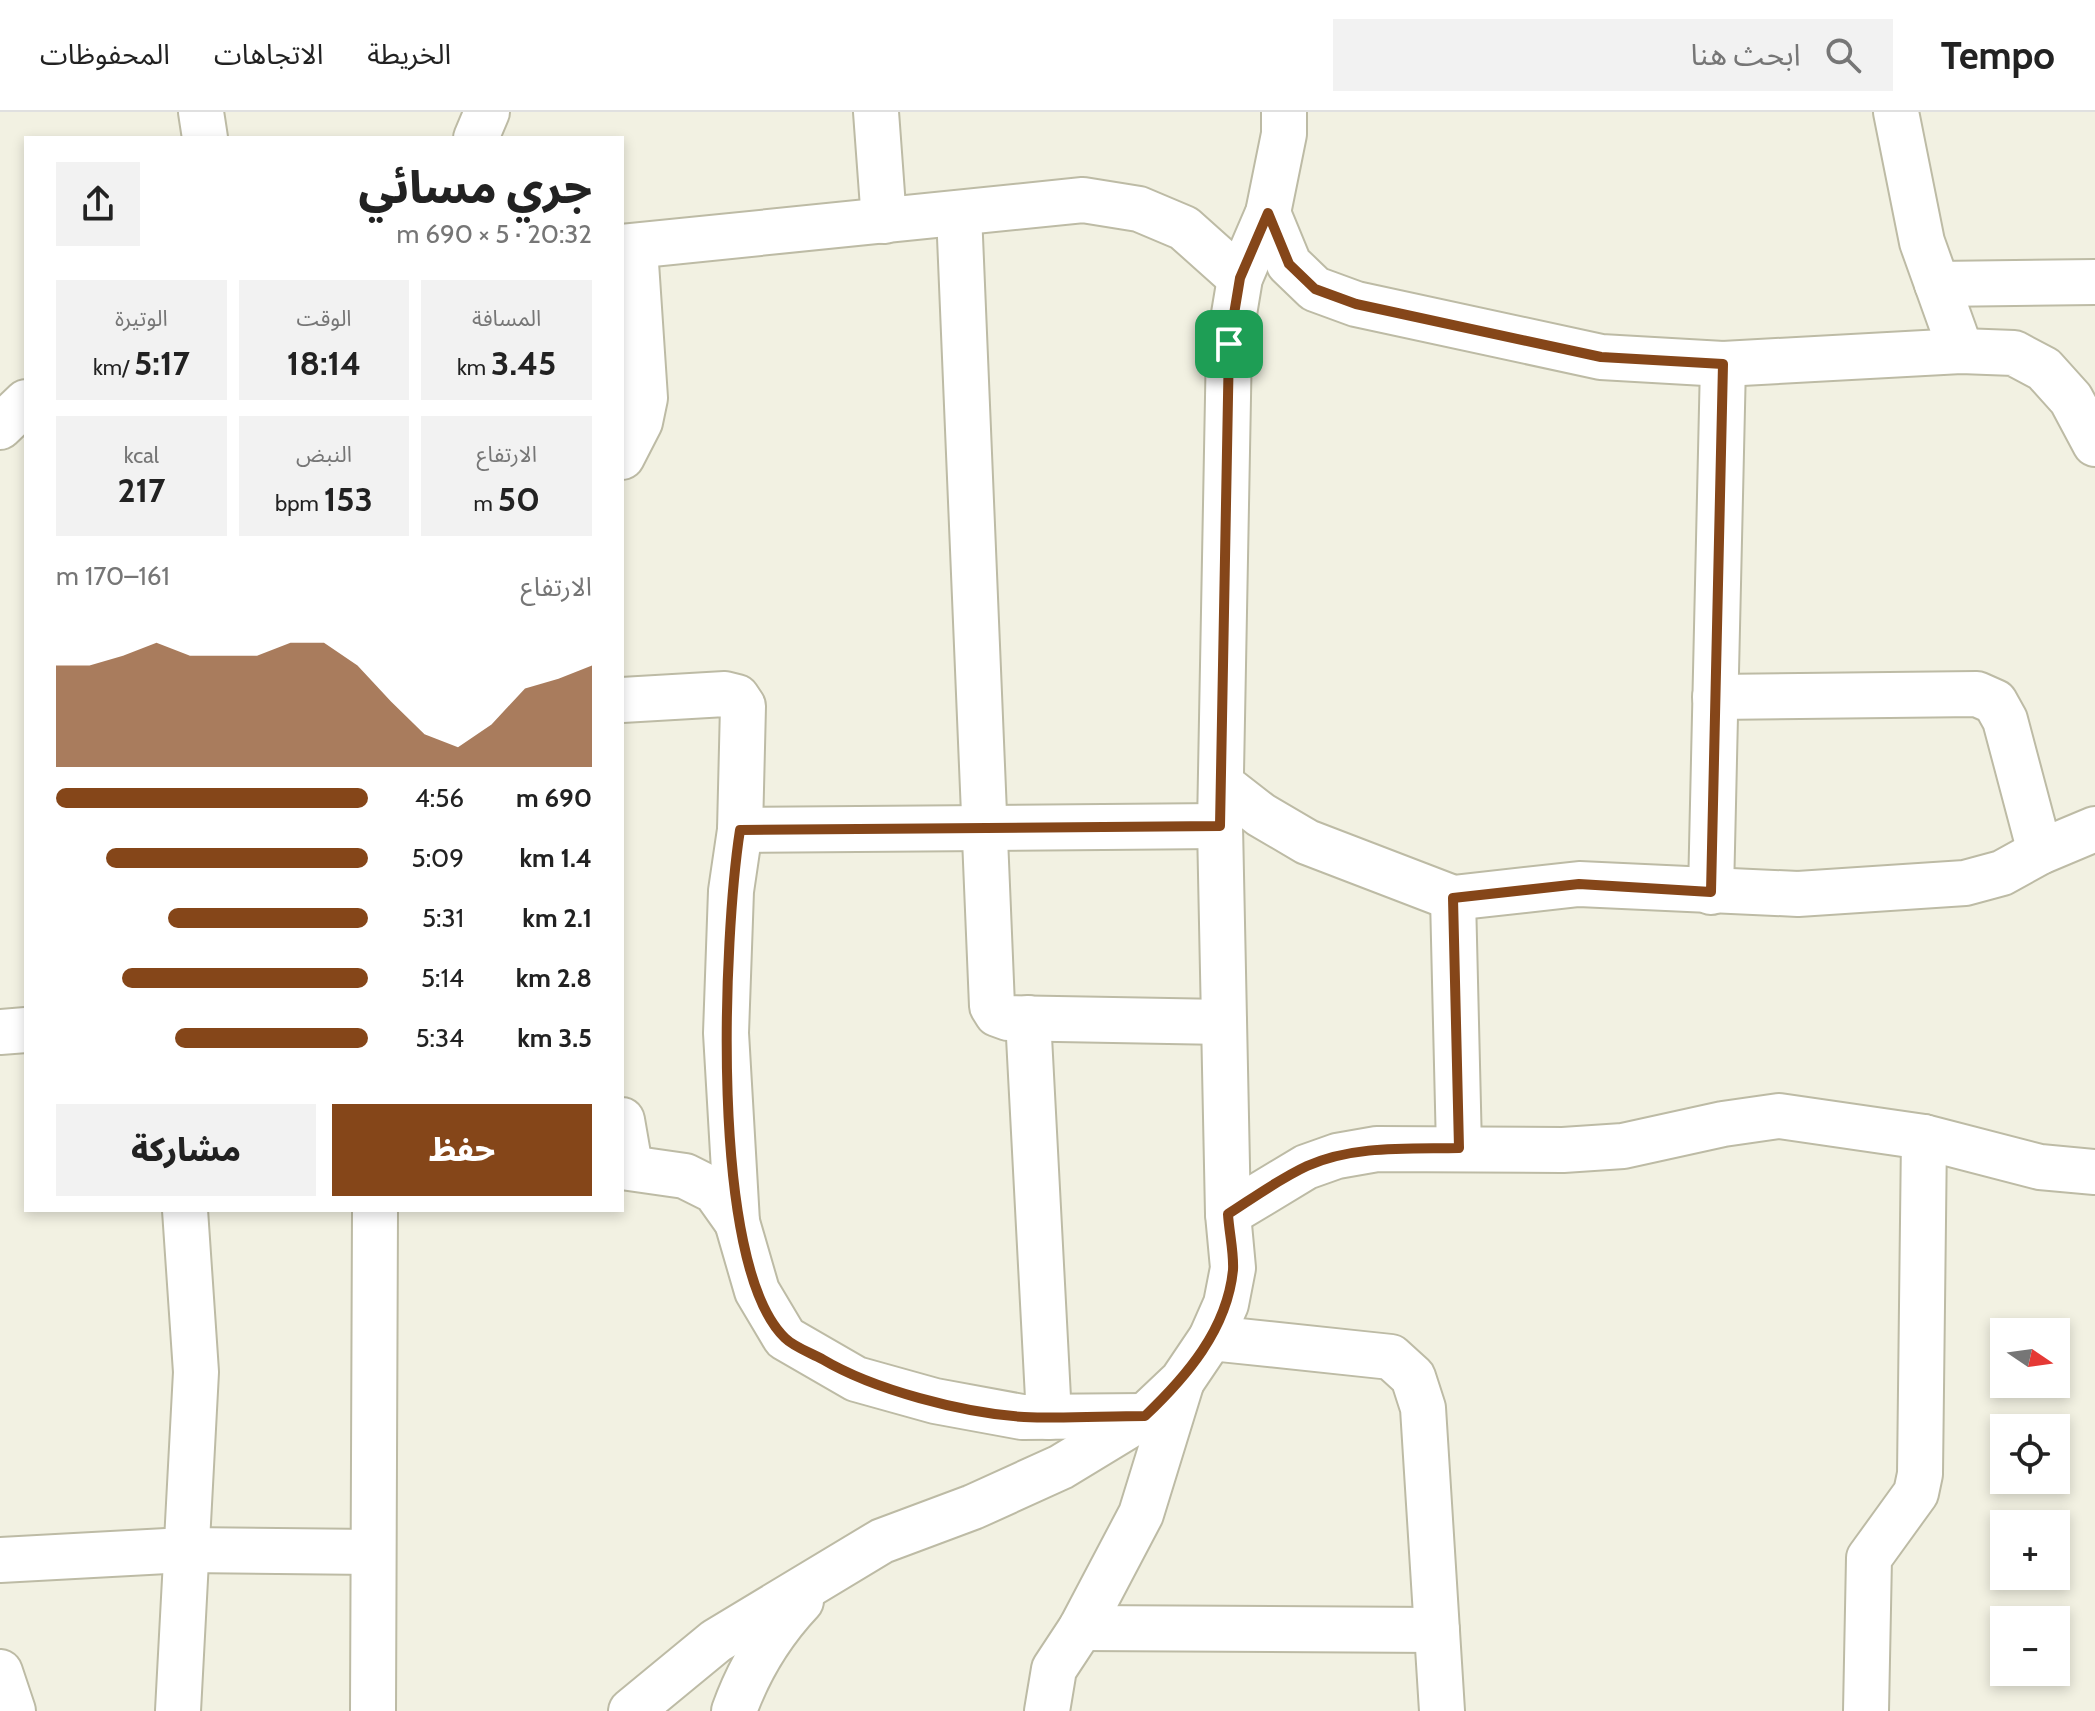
<!DOCTYPE html>
<html lang="ar">
<meta charset="utf-8">
<style>
body{margin:0;font-family:Cabin,"Noto Sans Arabic",sans-serif;background:#f2f2f2;color:#222;direction:rtl;height:100vh;display:flex;flex-direction:column;font-size:30px;white-space:nowrap}
*{box-sizing:border-box;margin:0}
p{font-size:26px;color:#767676}
.icon{flex:none;width:44px;height:44px;fill:none;stroke:currentColor;stroke-width:2;stroke-linecap:round;stroke-linejoin:round}
.map{position:relative;flex:1;overflow:hidden;direction:ltr}
.side{position:absolute;left:24px;top:24px;width:600px;height:1076px;display:flex;flex-direction:column;background:#fff;border-radius:0px;box-shadow:0 4px 12px #0003;direction:rtl}
.side>*{flex:none}
.needle{width:52px;rotate:103deg}
.tools{position:absolute;left:1990px;top:1206px;display:grid;gap:16px}
.tools a{display:grid;place-items:center;width:80px;height:80px;border-radius:0px;background:#fff;box-shadow:0 4px 12px #0003;font-size:40px}
.pin{position:absolute;display:grid;place-items:center;width:68px;height:68px;color:#fff;margin:-34px;border-radius:16px;box-shadow:0 4px 12px #0006}
.round{display:grid;place-items:center;flex:none;width:84px;height:84px;border-radius:0px;background:#f2f2f2}
.head{display:flex;align-items:center;justify-content:space-between;height:136px;padding:0 32px}
h1{font-size:44px;font-weight:800;line-height:60px}
.metrics{display:grid;grid-template-columns:repeat(3,1fr);gap:12px;height:136px;padding:8px 32px}
.metrics div{display:grid;align-content:center;border-radius:0px;background:#f2f2f2;text-align:center}
.metrics b{font-size:34px;font-weight:800}
.metrics small{font-size:22px;font-weight:400}
.metrics p{font-size:22px}
.chart{height:224px;padding:16px 32px}
.chart p{display:flex;justify-content:space-between}
.chart svg{width:100%;height:144px;margin-top:8px;fill:#854619;opacity:.7}
.primary-button{display:flex;gap:16px;margin-top:auto;padding:16px 32px}
.primary-button a{flex:1;height:92px;border-radius:0px;background:#854619;color:#fff;font-size:32px;font-weight:800;line-height:92px;text-align:center}
.primary-button a+a{background:#f2f2f2;color:#222}
ul{padding:0 32px;list-style:none;font-size:26px}
li{display:grid;grid-template-columns:128px 96px 1fr;align-items:center;height:60px}
li i{height:20px;border-radius:10px;background:#854619}
header{display:flex;align-items:center;gap:48px;box-sizing:border-box;height:112px;padding:0 40px;background:#fff;border-bottom:2px solid #e0e0e0}
header strong{font-size:38px}
nav{display:flex;gap:44px;margin-inline-start:auto;font-size:28px}
.search{width:560px;height:72px;background:#f2f2f2;display:flex;align-items:center;gap:20px;box-sizing:border-box;padding:0 28px;border-radius:0px;color:#767676;font-size:30px}
.map>svg:first-child{display:block}
</style>
<header>
<strong>Tempo</strong>
<div class="search"><svg class="icon" aria-label="search" viewBox="0 0 24 24"><circle cx="10" cy="10" r="6"/><path d="M15 15l6 6"/></svg>ابحث هنا</div>
<nav><a>الخريطة</a><a>الاتجاهات</a><a>المحفوظات</a></nav>
</header>
<div class="map">
<svg width="2095" height="1599" viewBox="0 0 2095 1599">
<rect width="100%" height="100%" fill="#f2f1e2"/>
<g fill="none" stroke-linecap="round" stroke-linejoin="round">
<defs>
<g id="minor">
<path d="M201,0L205,26"/>
<path d="M876,0L884,109"/>
<path d="M1896,0L1922,130L1961,239"/>
<path d="M476,26L487,0"/>
<path d="M959,101L992,894L997,902L1008,906L1224,910"/>
<path d="M1268,101L1289,152L1315,177L1356,192L1601,245L1723,252L1961,239L2014,241L2044,257L2071,287L2095,332"/>
<path d="M622,135L1083,88L1139,97L1184,116L1240,166"/>
<path d="M1937,172L2095,170"/>
<path d="M0,315L26,290"/>
<path d="M622,345L640,310L645,286L635,136"/>
<path d="M1715,585L1977,582L1995,590L2005,608L2040,740"/>
<path d="M622,588L725,582L737,585L743,594L740,718L731,779L726,921L737,1110L757,1179L785,1226L856,1267L935,1289L1022,1305L1145,1304"/>
<path d="M1221,672L1261,703L1307,730L1453,786L1579,772L1798,782L1965,771L2002,761L2040,740L2095,717"/>
<path d="M740,718L1220,714"/>
<path d="M1711,780L1723,252"/>
<path d="M1453,786L1459,1036"/>
<path d="M1028,906L1049,1305"/>
<path d="M0,920L26,918"/>
<path d="M622,1008L630,1054"/>
<path d="M622,1055L685,1064L715,1079L737,1110"/>
<path d="M1228,1102L1306,1055L1337,1044L1377,1037L1563,1038L1623,1034L1723,1012L1779,1004L1924,1025L2040,1055L2095,1060"/>
<path d="M1211,1226L1391,1245L1413,1265L1423,1296L1442,1599"/>
<path d="M0,1448L185,1438L373,1440"/>
<path d="M1081,1516L1437,1518"/>
<path d="M0,1560L13,1599"/>
<path d="M178,1599L196,1260L185,1098"/>
<path d="M373,1599L375,1098"/>
<path d="M631,1599L716,1529L882,1429L973,1395L1061,1355L1145,1304L1182,1269L1211,1226L1226,1192L1233,1156L1228,1102L1220,714L1229,232L1240,166L1268,101L1284,22V0"/>
<path d="M734,1599C749,1557 770,1522 801,1489"/>
<path d="M1047,1599L1054,1557L1081,1516L1141,1402L1181,1272"/>
<path d="M1866,1599L1869,1446L1916,1381L1920,1362L1924,1025"/>
</g>
</defs>
<!-- minor casing -->
<use href="#minor" stroke="#bdbba5" stroke-width="48"/>
<!-- minor -->
<use href="#minor" stroke="#fff" stroke-width="44"/>
</g>
<g fill="none" stroke-linecap="round" stroke-linejoin="round">
<defs>
<path id="route" d="M1268,101L1289,152L1315,177L1356,192L1601,245L1723,252L1711,780L1579,772L1453,786L1459,1036C1408,1037 1354,1033 1307,1054C1279,1067 1253,1086 1228,1102C1229,1120 1234,1140 1233,1158C1227,1218 1186,1265 1145,1304C1105,1304 1064,1307 1024,1305C963,1301 874,1278 822,1247C811,1241 794,1235 785,1226C708,1152 724,821 740,718L1220,714L1229,232L1240,166Z"/>
</defs>
<!-- route casing -->
<use href="#route" stroke="#fff" stroke-width="16"/>
<!-- route -->
<use href="#route" stroke="#854619" stroke-width="10"/>
</g>
</svg>
<div class="tools">
<a><svg class="needle" viewBox="-14 -14 28 28"><path d="M0-13l5 13h-10z" fill="#e53935"/><path d="M0 13l5-13h-10z" fill="#767676"/></svg></a>
<a><svg class="icon" aria-label="locate" viewBox="0 0 24 24"><circle cx="12" cy="12" r="6"/><path d="M12 2v4M12 18v4M2 12h4M18 12h4"/></svg></a>
<a>+</a>
<a>−</a>
</div>
<div class="pin" style="left:1229px;top:232px;background:#1e9e55"><svg class="icon" aria-label="arrive" viewBox="0 0 24 24"><path d="M6 21V4h12l-3 4 3 4H6"/></svg></div>
<section class="side">
<div class="head"><div><h1>جري مسائي</h1><p>20:32 · 5 × 690 m</p></div><a class="round"><svg class="icon" aria-label="share" viewBox="0 0 24 24"><path d="M12 15V3M7 8l5-5 5 5M5 13v7h14v-7"/></svg></a></div>
<div class="metrics">
<div><p>المسافة</p><b>3.45<small> km</small></b></div>
<div><p>الوقت</p><b>18:14</b></div>
<div><p>الوتيرة</p><b>5:17<small> /km</small></b></div>
</div>
<div class="metrics">
<div><p>الارتفاع</p><b>50<small> m</small></b></div>
<div><p>النبض</p><b>153<small> bpm</small></b></div>
<div><p>kcal</p><b>217</b></div>
</div>
<div class="chart"><p><span>الارتفاع</span>161–170 m</p>
<svg viewBox="0 0 160 44" preserveAspectRatio="none"><path d="M0 44V13L10 13L20 10L30 6L40 10L50 10L60 10L70 6L80 6L90 13L100 24L110 34L120 38L130 31L140 20L150 17L160 13V44z"/></svg>
</div>
<ul>
<li><b>690 m</b>4:56<i style="width:100%"></i></li>
<li><b>1.4 km</b>5:09<i style="width:84%"></i></li>
<li><b>2.1 km</b>5:31<i style="width:64%"></i></li>
<li><b>2.8 km</b>5:14<i style="width:79%"></i></li>
<li><b>3.5 km</b>5:34<i style="width:62%"></i></li>
</ul>
<div class="primary-button"><a>حفظ</a><a>مشاركة</a></div>
</section>
</div>
